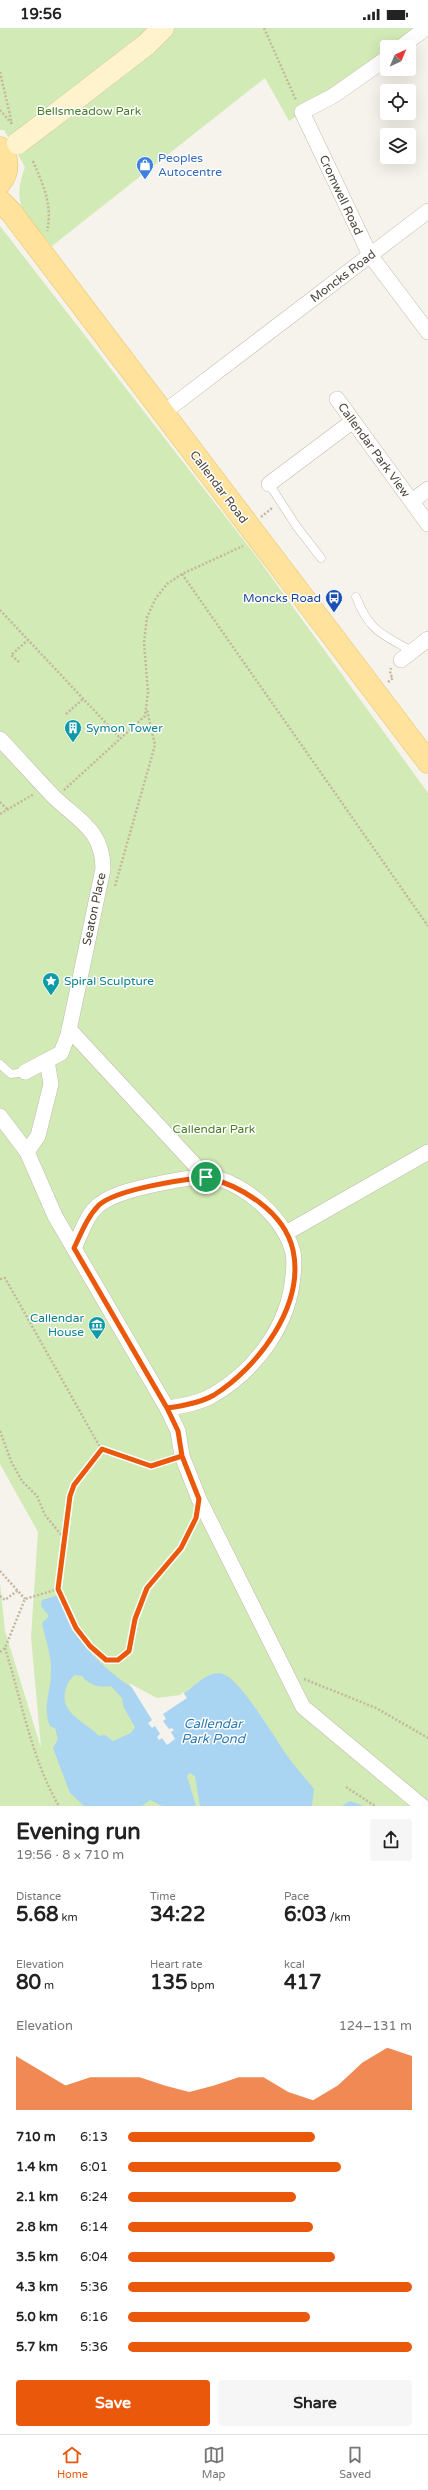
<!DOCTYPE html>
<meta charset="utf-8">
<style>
body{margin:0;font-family:"Varela Round",sans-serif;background:#f6f6f6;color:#222;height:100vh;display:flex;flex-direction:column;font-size:15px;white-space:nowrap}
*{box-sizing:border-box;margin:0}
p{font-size:13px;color:#767676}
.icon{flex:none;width:22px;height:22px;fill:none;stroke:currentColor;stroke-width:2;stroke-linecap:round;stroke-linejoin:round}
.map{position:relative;height:1778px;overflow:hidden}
.panel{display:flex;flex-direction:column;background:#fff;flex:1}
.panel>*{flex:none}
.needle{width:26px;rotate:44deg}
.buttons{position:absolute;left:380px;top:12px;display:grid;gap:8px}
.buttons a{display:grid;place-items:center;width:36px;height:36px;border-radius:4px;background:#fff;box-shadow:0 4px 16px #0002;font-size:20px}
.pin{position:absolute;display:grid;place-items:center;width:34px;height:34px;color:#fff;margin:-17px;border:2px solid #fff;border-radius:50%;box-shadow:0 1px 4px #0007}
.round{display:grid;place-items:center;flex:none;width:42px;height:42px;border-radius:4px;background:#f6f6f6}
.head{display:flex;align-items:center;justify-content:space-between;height:68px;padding:0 16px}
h1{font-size:22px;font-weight:700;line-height:30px}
.figures{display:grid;grid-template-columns:repeat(3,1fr);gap:6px;height:68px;padding:4px 16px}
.figures div{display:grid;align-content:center}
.figures b{font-size:20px;font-weight:700}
.figures small{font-size:11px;font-weight:400}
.figures p{font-size:11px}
.chart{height:112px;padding:8px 16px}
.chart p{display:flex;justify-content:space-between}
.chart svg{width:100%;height:72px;margin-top:4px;fill:#ea580c;opacity:.7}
.action{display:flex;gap:8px;margin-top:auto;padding:8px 16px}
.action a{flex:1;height:46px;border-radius:4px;background:#ea580c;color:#fff;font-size:16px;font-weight:700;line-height:46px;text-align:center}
.action a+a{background:#f6f6f6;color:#222}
ul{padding:0 16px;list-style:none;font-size:13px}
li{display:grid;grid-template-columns:64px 48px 1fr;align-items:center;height:30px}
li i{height:10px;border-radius:5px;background:#ea580c}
.status{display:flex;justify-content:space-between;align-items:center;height:28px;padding:0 20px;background:#fff;direction:ltr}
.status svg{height:11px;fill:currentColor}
.dock{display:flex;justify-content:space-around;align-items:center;height:56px;border-top:1px solid #e0e0e0;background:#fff;font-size:11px;color:#767676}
.dock a{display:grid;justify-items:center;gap:2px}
.dock .selected{color:#ea580c}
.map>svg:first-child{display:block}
</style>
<div class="status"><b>19:56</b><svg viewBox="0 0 49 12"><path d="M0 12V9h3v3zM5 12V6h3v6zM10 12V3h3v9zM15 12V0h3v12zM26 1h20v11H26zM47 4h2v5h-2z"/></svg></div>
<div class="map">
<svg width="428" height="1778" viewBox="0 0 428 1778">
<rect width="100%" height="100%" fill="#f6f3ec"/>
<!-- green -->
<g fill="#d2eab5">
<path d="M0,0H426L401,19H387V30L289,93L265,50L52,218C27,188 10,181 25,139L4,102H0Z"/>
<path d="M0,198L256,528L428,765V1778H0V1555L5,1603L41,1720L31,1609L38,1504L0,1436Z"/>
</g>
<!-- water -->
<g fill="#a9d4f2" fill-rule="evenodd">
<path d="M59,1567C63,1578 66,1591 72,1601C88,1627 148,1687 181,1668C192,1661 210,1639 225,1647C244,1655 279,1719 295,1738C301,1746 308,1753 314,1761L312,1778H200L195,1748L190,1745L187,1748L196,1778H162L150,1772L142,1778H84L70,1765L53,1720L58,1711L55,1700L50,1698C42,1678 51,1664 51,1644C52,1628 45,1611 42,1595L49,1588L41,1578L42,1572ZM75,1647L82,1648C88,1657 101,1660 111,1658L122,1670L124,1680L135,1699L131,1705L113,1713L105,1707L99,1708C84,1693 58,1685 66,1660C68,1654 70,1651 75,1647Z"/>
<path d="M350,1773L364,1778H342Z"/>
</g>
<!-- pier -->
<path fill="#f6f3ec" d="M129,1655L157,1670L180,1667L183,1664L187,1670L163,1686L166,1691L163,1693L169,1701L172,1700L174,1702L171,1704L175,1711L167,1717L162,1710L159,1712L157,1709L160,1706L155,1698L152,1700L148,1695L152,1692Z"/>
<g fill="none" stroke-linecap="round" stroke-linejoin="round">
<defs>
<g id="lane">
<path d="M269,456L297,499L321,530"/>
<path d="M356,569C369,603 383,607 412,623"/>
<path d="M0,1036L11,1046L25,1044"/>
</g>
<g id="street">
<path d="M401,19L426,0"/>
<path d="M387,30L333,68L302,84L370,227L428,304"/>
<path d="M337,371L428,496"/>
<path d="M163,385L428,183"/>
<path d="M269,456L353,393"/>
<path d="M412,473L428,461"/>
<path d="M401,632L428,611"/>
<path d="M0,711C18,730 35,749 53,768C77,792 103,801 103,841L68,1007L61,1025L25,1044"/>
<path d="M69,1001L206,1149"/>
<path d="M0,1088L27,1124L55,1188L167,1380L178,1403L182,1428L199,1471L303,1679L422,1778"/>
<path d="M27,1124L38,1108L51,1056L47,1033"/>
<path d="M286,1205L428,1124"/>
<path d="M74,1220C81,1206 87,1185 100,1176C115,1165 139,1160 157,1156C173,1153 189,1149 205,1149C224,1149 243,1161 257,1172C272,1185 286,1201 292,1221C295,1229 294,1239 293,1248C289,1297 256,1342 213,1367C200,1375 183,1378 167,1380"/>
</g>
<path id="secondary" d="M47,93L147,16L163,0"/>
<g id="primary">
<path d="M0,120C9,131 9,144 0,155"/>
<path d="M0,173L11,184L428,734"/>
</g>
</defs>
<!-- lane casing -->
<use href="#lane" stroke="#c2bbae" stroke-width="9"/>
<!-- street casing -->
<use href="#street" stroke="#c2bbae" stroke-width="16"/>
<!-- secondary casing -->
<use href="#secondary" stroke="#d6c79b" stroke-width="23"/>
<!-- primary casing -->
<use href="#primary" stroke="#e6c16a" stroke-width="23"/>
<!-- path -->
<g stroke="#c4b79f" stroke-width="2.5" stroke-dasharray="2 2" stroke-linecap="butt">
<path d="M264,0L296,72"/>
<path d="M0,44L12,96"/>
<path d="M0,82L12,96"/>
<path d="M33,133C43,157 53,177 47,203"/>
<path d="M261,489L271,481V478"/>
<path d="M182,546L428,898"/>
<path d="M0,582L120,710"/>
<path d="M19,634L11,627L28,612"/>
<path d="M388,654L393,650L390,646L391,640"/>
<path d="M66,686L83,671"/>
<path d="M64,762L145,688L148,664L144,614L147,589L156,570L167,556L182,546L243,518"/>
<path d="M0,774L7,781"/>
<path d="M0,786L34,766"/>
<path d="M115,858L155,717L147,682"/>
<path d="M0,1251L5,1250L101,1421L151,1438L170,1432"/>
<path d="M0,1403L11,1433L22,1453L37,1468L45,1487L63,1509"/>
<path d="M101,1421L74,1457L70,1468C67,1485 55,1548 59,1562C67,1590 85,1614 106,1632H118L129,1623L135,1591L147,1560L181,1520L195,1491"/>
<path d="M0,1543L25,1571"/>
<path d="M0,1568L5,1572L18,1562"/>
<path d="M5,1620C21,1670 32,1733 59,1778"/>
<path d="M0,1624L5,1620L25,1571L58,1561"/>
<path d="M304,1651L376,1680L428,1710"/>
<path d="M346,1759L375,1778"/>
</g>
<!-- lane -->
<use href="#lane" stroke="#fff" stroke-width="8"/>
<!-- street -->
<use href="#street" stroke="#fff" stroke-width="15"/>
<!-- secondary -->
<use href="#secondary" stroke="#fff3cd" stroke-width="22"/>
<!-- primary -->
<use href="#primary" stroke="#ffe39c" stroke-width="22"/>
<defs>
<path id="secondary-bridge" d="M18,115L47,93"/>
</defs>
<!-- secondary-bridge casing -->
<use href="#secondary-bridge" stroke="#d6c79b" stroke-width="23" stroke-linecap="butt"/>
<!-- secondary-bridge -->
<use href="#secondary-bridge" stroke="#fff3cd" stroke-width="22"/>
</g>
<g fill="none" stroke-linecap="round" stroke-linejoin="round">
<defs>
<path id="route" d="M206,1149C241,1158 284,1183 293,1222C305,1278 258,1339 214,1367C200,1375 183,1378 167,1380L178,1403L182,1428L151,1438L102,1421L74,1457L70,1468L58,1561L76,1600L90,1618L106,1632H118L129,1623L135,1591L147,1560L181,1520L196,1490L199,1471L182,1428L178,1403L167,1380L74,1220C81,1206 87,1189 99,1177C117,1161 181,1152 206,1149"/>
</defs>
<!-- route casing -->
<use href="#route" stroke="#fff" stroke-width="8"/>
<!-- route -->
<use href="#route" stroke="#ea580c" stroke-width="5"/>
</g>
<!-- icons -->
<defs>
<symbol id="shop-pin" viewBox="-11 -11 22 30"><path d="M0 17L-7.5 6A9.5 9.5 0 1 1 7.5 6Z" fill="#3f7fe0" stroke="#fff"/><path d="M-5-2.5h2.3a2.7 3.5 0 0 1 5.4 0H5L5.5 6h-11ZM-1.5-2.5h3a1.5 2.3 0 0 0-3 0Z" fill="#fff"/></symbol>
<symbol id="bus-pin" viewBox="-11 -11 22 30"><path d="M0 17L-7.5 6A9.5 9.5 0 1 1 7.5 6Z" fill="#1a4fb4" stroke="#fff"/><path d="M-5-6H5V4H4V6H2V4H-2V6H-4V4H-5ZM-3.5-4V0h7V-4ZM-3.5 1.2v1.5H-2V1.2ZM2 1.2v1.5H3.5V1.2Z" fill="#fff"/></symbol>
<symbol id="building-pin" viewBox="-11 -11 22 30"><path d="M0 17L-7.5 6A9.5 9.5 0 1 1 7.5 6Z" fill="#0f9aa8" stroke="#fff"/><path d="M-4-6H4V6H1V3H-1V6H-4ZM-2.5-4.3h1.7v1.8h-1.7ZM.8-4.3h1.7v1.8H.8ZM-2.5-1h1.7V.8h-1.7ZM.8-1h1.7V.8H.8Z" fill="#fff"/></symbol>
<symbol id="sight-pin" viewBox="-11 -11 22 30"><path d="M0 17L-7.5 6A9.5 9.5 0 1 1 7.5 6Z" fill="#0f9aa8" stroke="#fff"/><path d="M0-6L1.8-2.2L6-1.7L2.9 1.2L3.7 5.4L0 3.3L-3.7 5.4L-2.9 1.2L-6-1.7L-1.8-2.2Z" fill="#fff"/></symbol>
<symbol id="museum-pin" viewBox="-11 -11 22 30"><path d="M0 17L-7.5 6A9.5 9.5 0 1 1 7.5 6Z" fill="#0f9aa8" stroke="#fff"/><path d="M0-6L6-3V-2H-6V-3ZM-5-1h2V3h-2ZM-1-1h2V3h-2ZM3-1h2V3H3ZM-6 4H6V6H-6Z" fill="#fff"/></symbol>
</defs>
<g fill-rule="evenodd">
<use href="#shop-pin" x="135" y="127" width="20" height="27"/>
<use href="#bus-pin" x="324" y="560" width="20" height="27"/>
<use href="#building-pin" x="63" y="690" width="20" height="27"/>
<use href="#sight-pin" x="41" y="943" width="20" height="27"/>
<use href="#museum-pin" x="87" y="1287" width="20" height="27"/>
</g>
<g text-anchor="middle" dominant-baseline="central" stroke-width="3" stroke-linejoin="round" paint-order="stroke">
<!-- park labels -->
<g font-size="12" fill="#4a7f2a" stroke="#fff">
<text x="89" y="83">Bellsmeadow Park</text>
<text x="214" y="1101">Callendar Park</text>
</g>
<!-- shop labels -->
<g font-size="12" fill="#366cbe" stroke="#fff" text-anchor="start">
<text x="158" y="130">Peoples<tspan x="158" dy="14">Autocentre</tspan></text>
</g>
<!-- street labels -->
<g font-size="12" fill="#4b4439" stroke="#fff">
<text transform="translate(341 167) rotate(65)">Cromwell Road</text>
<text transform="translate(343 248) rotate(-37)">Moncks Road</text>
<text transform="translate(374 422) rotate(54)">Callendar Park View</text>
<text transform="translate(219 459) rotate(53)">Callendar Road</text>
<text transform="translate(94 881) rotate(-78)">Seaton Place</text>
</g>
<!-- transit labels -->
<g font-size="12" fill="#164399" stroke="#fff" text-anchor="end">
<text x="321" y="570">Moncks Road</text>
</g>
<!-- culture labels -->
<g font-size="12" fill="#0d838f" stroke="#fff" text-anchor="start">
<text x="86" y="700">Symon Tower</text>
<text x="64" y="953">Spiral Sculpture</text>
<text x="84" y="1290" text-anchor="end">Callendar<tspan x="84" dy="14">House</tspan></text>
</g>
<!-- water labels -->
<g font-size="13" font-style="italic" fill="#2e7ab2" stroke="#fff">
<text x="213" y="1696">Callendar<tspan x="213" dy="15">Park Pond</tspan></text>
</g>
</g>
</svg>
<div class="buttons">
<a><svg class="needle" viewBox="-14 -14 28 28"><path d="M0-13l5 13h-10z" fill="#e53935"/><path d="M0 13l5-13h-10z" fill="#767676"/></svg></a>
<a><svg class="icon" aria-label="locate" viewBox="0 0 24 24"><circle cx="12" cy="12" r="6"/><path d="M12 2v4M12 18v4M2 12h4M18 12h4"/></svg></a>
<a><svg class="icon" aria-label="layers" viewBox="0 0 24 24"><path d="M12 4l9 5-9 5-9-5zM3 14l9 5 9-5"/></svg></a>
</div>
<div class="pin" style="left:206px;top:1149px;background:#1e9e55"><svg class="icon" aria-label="arrive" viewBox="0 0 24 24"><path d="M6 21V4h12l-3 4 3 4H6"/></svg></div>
</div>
<section class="panel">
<div class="head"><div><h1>Evening run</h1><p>19:56 · 8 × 710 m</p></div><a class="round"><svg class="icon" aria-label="share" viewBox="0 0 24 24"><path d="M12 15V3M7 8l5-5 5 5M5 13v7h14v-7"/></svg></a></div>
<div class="figures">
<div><p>Distance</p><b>5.68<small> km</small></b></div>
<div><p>Time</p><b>34:22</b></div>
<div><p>Pace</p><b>6:03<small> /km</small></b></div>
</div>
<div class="figures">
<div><p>Elevation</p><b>80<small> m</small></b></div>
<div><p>Heart rate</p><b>135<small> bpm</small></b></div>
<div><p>kcal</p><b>417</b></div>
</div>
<div class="chart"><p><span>Elevation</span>124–131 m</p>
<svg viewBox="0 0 160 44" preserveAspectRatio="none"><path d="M0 44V11L10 20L20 29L30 24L40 24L50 24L60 29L70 33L80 29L90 24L100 24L110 33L120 38L130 29L140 15L150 6L160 11V44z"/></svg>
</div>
<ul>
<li><b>710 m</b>6:13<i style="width:66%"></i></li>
<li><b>1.4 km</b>6:01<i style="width:75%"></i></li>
<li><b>2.1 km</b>6:24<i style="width:59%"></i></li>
<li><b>2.8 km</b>6:14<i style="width:65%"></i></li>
<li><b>3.5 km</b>6:04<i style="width:73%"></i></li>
<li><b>4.3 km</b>5:36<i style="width:100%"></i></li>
<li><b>5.0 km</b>6:16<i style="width:64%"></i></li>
<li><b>5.7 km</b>5:36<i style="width:100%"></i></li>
</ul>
<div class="action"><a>Save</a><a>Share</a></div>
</section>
<nav class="dock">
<a class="selected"><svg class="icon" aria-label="home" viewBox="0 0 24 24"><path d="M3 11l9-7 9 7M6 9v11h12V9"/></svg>Home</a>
<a><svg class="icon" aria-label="map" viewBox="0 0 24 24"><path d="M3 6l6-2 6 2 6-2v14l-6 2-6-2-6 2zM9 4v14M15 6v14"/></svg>Map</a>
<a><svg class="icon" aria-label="saved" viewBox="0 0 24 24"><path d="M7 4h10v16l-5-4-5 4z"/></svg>Saved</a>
</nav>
